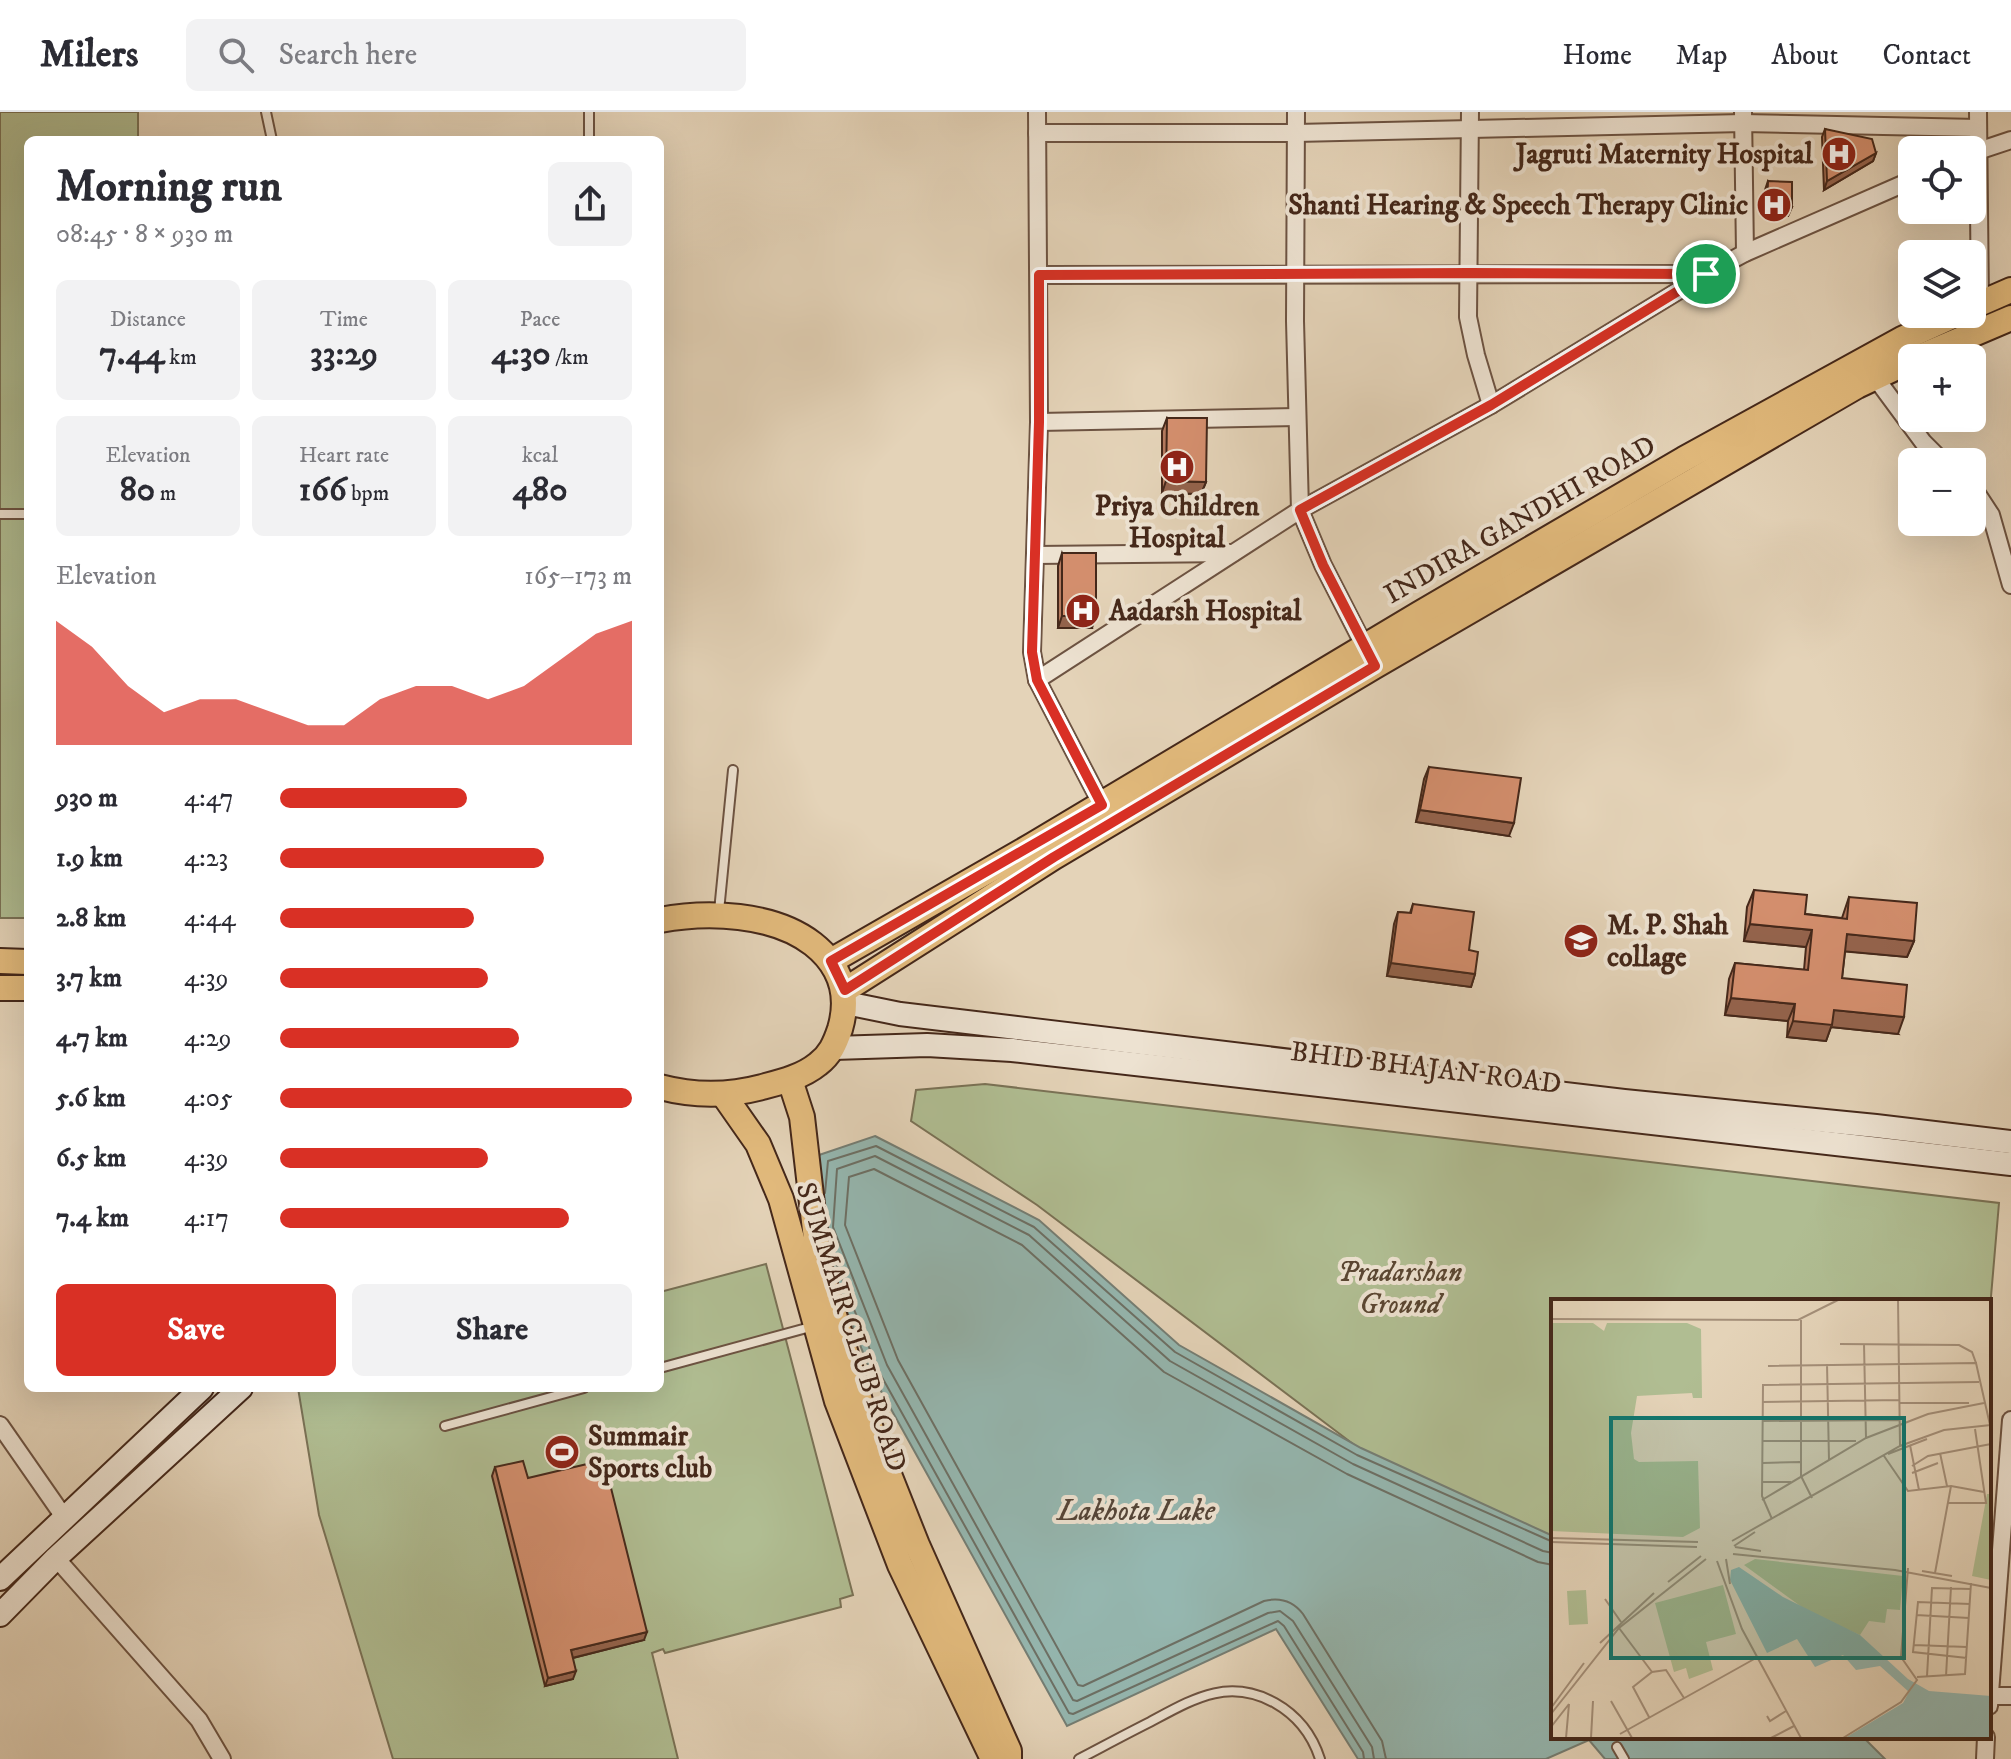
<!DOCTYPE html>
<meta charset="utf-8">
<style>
body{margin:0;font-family:"IM FELL DW Pica",serif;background:#f2f2f3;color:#2b2b33;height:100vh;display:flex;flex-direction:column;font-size:30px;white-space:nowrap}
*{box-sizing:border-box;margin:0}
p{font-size:26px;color:#7c7c81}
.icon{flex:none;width:44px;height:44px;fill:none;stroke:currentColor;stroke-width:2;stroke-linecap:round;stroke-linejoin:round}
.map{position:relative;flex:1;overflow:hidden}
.panel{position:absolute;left:24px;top:24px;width:640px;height:1256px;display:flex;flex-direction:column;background:#fff;border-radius:12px;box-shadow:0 8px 32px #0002}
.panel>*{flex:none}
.buttons{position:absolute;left:1898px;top:24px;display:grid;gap:16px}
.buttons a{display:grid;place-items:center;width:88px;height:88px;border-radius:12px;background:#fff;box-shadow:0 8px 32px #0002;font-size:40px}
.pin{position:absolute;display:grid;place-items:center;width:68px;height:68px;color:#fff;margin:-34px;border:4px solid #fff;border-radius:50%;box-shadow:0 2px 8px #0007}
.round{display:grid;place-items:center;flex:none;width:84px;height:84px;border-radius:12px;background:#f2f2f3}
.overview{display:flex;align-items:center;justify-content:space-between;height:136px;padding:0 32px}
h1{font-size:44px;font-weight:700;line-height:60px}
.metrics{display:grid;grid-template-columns:repeat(3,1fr);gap:12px;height:136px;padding:8px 32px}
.metrics div{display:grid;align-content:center;border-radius:12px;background:#f2f2f3;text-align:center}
.metrics b{font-size:34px;font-weight:700}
.metrics small{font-size:22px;font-weight:400}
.metrics p{font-size:22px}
.chart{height:224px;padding:16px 32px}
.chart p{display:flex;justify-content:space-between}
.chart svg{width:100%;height:144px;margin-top:8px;fill:#d93025;opacity:.7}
.primary-button{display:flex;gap:16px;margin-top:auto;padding:16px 32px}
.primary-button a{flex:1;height:92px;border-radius:12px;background:#d93025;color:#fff;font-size:32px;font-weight:700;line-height:92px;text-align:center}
.primary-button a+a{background:#f2f2f3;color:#2b2b33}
ul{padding:0 32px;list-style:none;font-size:26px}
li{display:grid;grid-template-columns:128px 96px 1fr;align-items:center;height:60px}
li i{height:20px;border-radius:10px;background:#d93025}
header{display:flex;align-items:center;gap:48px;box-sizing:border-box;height:112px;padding:0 40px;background:#fff;border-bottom:2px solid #e1e1e2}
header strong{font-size:38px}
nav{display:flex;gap:44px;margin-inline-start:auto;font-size:28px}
.search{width:560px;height:72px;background:#f2f2f3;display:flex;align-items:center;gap:20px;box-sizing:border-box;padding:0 28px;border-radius:12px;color:#7c7c81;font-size:30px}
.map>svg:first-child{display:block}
</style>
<header>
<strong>Milers</strong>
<div class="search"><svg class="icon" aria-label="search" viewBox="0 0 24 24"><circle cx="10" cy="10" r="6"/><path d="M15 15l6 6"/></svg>Search here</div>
<nav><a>Home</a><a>Map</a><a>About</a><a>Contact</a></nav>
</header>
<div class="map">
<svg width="2011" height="1647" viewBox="0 0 2011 1647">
<rect width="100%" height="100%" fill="#e4d3b8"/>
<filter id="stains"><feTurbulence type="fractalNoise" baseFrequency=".0025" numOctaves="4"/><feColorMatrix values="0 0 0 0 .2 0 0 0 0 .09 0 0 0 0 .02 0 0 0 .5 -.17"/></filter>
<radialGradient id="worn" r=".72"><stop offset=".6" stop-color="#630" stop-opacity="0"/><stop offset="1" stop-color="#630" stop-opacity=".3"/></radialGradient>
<!-- green -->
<g fill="#b0bd92" stroke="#7a7256" stroke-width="2">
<path d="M0,0H138V28H28V806H0Z"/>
<path d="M985,972L1999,1091L1989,1208V1189H1553V1439L1361,1338L1037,1093L911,1009L916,978Z"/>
<path d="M766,1152L853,1483L840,1487L841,1495L665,1541L663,1537L652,1541L678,1647H393L319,1403L298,1276H660V1180Z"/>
</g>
<!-- water -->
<path fill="#95b7b0" stroke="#757e74" stroke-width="2" d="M875,1024L1039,1108L1179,1233L1361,1336L1553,1424V1625H1863L1885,1647H1605L1589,1628L1546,1647H1358L1276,1517L1067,1614L871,1261L815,1117L819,1043Z"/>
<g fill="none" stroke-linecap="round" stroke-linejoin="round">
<!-- shore -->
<g stroke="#6d7065" stroke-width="2">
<path d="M825,1081L828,1049L876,1034L1034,1115L1175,1240L1357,1343L1553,1430"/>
<path d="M831,1139L878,1258L1069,1601L1073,1602L1278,1509L1284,1514L1363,1640L1364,1647"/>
<path d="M1374,1647L1372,1635L1293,1509L1280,1499L1268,1501L1077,1589L1073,1588L887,1253L833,1115L837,1057L875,1044L1029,1123L1170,1249L1353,1352L1543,1439L1553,1441"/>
<path d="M1386,1647L1382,1629L1303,1502C1293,1489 1280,1485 1264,1489L1083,1574L1078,1573L898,1248L845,1113L849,1065L874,1057L1022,1133L1164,1260L1347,1362L1538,1450L1553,1453"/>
</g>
<defs>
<g id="service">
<path d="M266,0L272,28"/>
<path d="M589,28V0"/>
<path d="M0,402H28"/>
<path d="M719,799L733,658"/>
<path d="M660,1256L814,1214"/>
<path d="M445,1314L584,1276"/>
<path d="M1617,1635L1624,1647"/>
<path d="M1079,1647C1102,1635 1126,1622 1150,1610C1193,1587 1228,1565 1275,1591C1298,1604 1312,1622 1320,1647"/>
</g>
<g id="minor">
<path d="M1037,0L1039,310L1032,540L1037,568L1102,693"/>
<path d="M1296,0L1295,209L1300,398L1323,453L1369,543"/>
<path d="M1470,0L1468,205L1476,243L1491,293"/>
<path d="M1743,0L1745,141"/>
<path d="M1978,0L1980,192"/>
<path d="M1037,21H1296L1743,11L1978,16"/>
<path d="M1972,41L2011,28"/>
<path d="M1039,163L1705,162"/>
<path d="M1875,265L1923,330L1943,350"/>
<path d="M1039,310L1297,305"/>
<path d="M1972,374L1991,403L2011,473"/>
<path d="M1035,443L1233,441"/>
<path d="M1037,568L1300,398L1491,293L1706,162L1745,141L1912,68"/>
<path d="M0,1313L64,1405"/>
<path d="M56,1446L199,1608L222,1647"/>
<path d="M1990,1584H2011"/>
<path d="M1989,1594L2011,1308"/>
<path d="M1985,1647L1986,1625"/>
</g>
<g id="secondary">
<path d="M846,891L900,902L1624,989L1876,1014L2011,1030"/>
<path d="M834,936L927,933L1012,938L2011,1052"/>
<path d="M0,1467L202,1276"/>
<path d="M0,1503L56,1446L241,1276"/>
</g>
<g id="primary">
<path d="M1972,195L2011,178"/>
<path d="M1917,246L2011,206"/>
<path d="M660,808C707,799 773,801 813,832C841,854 850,883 840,917C835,932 830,943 818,952C802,965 781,970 762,975C728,984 694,984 660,975"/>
<path d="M0,849L28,850"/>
<path d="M831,849L1033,733L1419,502L1684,347L1902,227L1957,202"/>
<path d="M0,876H28"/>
<path d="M845,878L1054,745L1375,554L1857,274L1912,248"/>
<path d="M790,968L802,1005L819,1153L861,1292L917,1433L1009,1639V1647"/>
<path d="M723,982L758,1032L781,1087L837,1289L900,1453L993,1647"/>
</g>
</defs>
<!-- service casing -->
<use href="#service" stroke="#6d5342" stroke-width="12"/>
<!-- minor casing -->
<use href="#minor" stroke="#6d5342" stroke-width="20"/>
<!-- secondary casing -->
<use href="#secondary" stroke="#45281a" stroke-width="26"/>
<!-- primary casing -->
<use href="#primary" stroke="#45281a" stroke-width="28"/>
<!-- service -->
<use href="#service" stroke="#ede2d1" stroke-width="8"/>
<!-- minor -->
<use href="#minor" stroke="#ede2d1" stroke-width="16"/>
<!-- secondary -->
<use href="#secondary" stroke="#ede2d1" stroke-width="22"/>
<!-- primary -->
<use href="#primary" stroke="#e2ba7c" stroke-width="24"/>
</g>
<!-- wall -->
<g fill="#b57a5e" stroke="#45281a" stroke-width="2">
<path d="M1825,17L1876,41L1873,49L1824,78L1822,25Z"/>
<path d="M1768,69L1792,95L1788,104L1764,103L1765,78Z"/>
<path d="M1167,306L1206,370L1201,382L1162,381V319Z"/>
<path d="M1062,441L1092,516H1058V454Z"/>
<path d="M1429,655L1509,724L1416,710L1424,667Z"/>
<path d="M1754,778L1805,802L1842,806L1849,785L1914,829L1907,845L1845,839L1842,866L1898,922L1831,915L1826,929L1787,925L1788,909L1725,903L1729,867L1735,851L1804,858L1806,835L1744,829L1747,795Z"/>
<path d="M1413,792L1469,838L1475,862L1471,875L1387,864L1394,812L1398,800L1410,801Z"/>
<path d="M495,1355L528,1366L644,1528L573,1546V1567L545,1574L492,1364Z"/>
</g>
<!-- shaded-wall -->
<g fill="#94634c" stroke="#45281a" stroke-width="2">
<path d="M1876,41L1873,49L1824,78L1827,69Z"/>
<path d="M1767,95H1792L1788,104L1764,103Z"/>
<path d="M1166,369L1206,370L1201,382L1162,381Z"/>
<path d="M1062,504H1096L1092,516H1058Z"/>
<path d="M1420,698L1514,711L1509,724L1416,710Z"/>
<path d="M1750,812L1812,818L1806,835L1744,829Z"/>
<path d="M1847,822L1914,829L1907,845L1841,839Z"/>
<path d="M1391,851L1475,862L1471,875L1387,864Z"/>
<path d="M1731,886L1795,892L1788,909L1725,903Z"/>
<path d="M1834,898L1904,905L1898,922L1831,915L1826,929L1787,925L1793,909Z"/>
<path d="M647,1520L644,1528L568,1547L571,1538Z"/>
<path d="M576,1559L573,1567L545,1574L548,1566Z"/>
</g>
<!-- building -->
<g fill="#d38e6d" stroke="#45281a" stroke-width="2">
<path d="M1825,17L1872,27L1876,41L1827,69Z"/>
<path d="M1768,69L1792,70V95H1767Z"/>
<path d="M1167,306H1207L1206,370L1166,369Z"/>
<rect x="1062" y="441" width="34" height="63"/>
<path d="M1429,655L1521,666L1514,711L1420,698Z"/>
<path d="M1754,778L1807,783L1805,802L1847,807L1849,785L1917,791L1914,829L1847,822L1842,866L1907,873L1904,905L1834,898L1832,913L1793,909L1795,892L1731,886L1735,851L1808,858L1812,818L1750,812Z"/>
<path d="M1413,792L1474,800L1469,838L1478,840L1475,862L1391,851L1398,800L1411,801Z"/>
<path d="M604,1348L647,1520L571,1538L576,1559L548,1566L495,1355L523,1349L528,1366Z"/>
</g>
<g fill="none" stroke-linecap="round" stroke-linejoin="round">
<defs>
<path id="route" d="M1469,161L1706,162L1491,293L1300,398L1323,453L1375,554L1054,745L845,878L831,849L1102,693L1037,568L1032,540L1039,310V163Z"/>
</defs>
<!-- route casing -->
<use href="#route" stroke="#fff" stroke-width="16"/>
<!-- route -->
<use href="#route" stroke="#d93025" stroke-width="10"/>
</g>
<!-- icons -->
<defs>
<symbol id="hospital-disc" viewBox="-11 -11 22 22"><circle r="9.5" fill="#8f2418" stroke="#ede2d1"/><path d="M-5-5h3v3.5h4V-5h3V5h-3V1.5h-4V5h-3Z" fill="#fff"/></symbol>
<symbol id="university-disc" viewBox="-11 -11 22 22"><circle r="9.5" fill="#8f2418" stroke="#ede2d1"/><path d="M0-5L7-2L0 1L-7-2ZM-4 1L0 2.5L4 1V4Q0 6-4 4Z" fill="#fff"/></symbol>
<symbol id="stadium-disc" viewBox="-11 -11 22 22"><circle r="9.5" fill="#8f2418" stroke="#ede2d1"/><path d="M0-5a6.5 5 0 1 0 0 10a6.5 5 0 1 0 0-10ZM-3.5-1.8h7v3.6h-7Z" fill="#fff"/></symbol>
</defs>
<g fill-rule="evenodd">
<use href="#hospital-disc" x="1819" y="22" width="40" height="40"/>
<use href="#hospital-disc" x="1754" y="73" width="40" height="40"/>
<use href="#hospital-disc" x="1157" y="335" width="40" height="40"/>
<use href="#hospital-disc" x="1063" y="479" width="40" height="40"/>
<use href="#university-disc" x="1561" y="809" width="40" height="40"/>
<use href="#stadium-disc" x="542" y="1320" width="40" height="40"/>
</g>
<g text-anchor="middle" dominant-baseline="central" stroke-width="8" stroke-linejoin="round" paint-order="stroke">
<!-- poi labels -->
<g font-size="28" font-weight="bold" fill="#45281a" stroke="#ede2d1" text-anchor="start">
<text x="1813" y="42" text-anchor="end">Jagruti Maternity Hospital</text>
<text x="1748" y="93" text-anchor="end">Shanti Hearing &amp; Speech Therapy Clinic</text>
<text x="1177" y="394" text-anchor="middle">Priya Children<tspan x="1177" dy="32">Hospital</tspan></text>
<text x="1109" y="499">Aadarsh Hospital</text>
<text x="1607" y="813">M. P. Shah<tspan x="1607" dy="32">collage</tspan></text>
<text x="588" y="1324">Summair<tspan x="588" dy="32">Sports club</tspan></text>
</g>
<!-- street labels -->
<g font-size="28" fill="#45281a" stroke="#ede2d1">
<text transform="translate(1520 408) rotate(-30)">INDIRA GANDHI ROAD</text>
<text transform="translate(1426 956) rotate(7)">BHID BHAJAN ROAD</text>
<text transform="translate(851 1215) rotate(72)">SUMMAIR CLUB ROAD</text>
</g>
<!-- park labels -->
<g font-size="28" font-style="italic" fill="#5a4632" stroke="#ede2d1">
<text x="1400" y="1160">Pradarshan<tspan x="1400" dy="32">Ground</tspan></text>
</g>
<!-- water labels -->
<g font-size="30" font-style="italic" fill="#554538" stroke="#ede2d1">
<text x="1136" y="1399">Lakhota Lake</text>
</g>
</g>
<!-- overview -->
<g transform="translate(1551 1187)">
<rect width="440" height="440" fill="#e4d3b8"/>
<path d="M0,24H42L53,32L56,24H136L150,30L151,99H142L141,94L86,97L80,134L83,160L88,163L147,162L149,229L132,238L0,232ZM436,195H440V281L421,277ZM204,260L352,277L349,311L336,310L334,324L318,322L309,336L259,314L193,266ZM172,286L185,335L155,343L162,371L138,380L135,369L123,373L104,304ZM35,291L37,325L18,326L16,292Z" fill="#b0bd92"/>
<path d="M188,268L232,298L309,336L357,380L378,392L440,397V439H294L352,404L358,393L329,367L305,371L292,356L264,368L246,340L216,354L179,281L180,271Z" fill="#95b7b0"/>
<path fill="none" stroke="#a48f79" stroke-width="2" d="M347,1L349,147M0,20L247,21L287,1M250,21V177L261,199M289,45L408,46L421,53L425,64M313,45L315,139M276,65L278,161M217,67L425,64L439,126M211,103L349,101M349,104H418M211,122L348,121M212,142H305M359,146L368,191M389,154L396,187M337,155L376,140M333,157L357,192L400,187L433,193M212,164L249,163M361,167L377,157L440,145M361,174L387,164M211,183H240M211,201L315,139L377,115L433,104M397,204H435L424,130M221,220L211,197L212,86L428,83M0,239L147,243M181,242L349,147L393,131L440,126M0,243L146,248M183,247L204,233M184,248L210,252M182,255L344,271L440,289M175,260L179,285M166,262L191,330L250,439M371,272L401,277M384,274L400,187M117,283L150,257M54,300L70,323M365,316L418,319M68,329L101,373M49,344L103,294M363,346L416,348M416,359L362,353L367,303L419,305M376,377L381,289L420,290M395,377L400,288M366,378L414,375L420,284M60,402L81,439M0,409L33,364M0,415L68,329L155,260M216,417L219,422L235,412M98,418L82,388L101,373L115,371L133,399M0,428L18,405M69,435L205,359M15,439L18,405M40,439L42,402M220,439L243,427M292,439L350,403L366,381L350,358L357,269"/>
<path fill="#0f766e" fill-opacity="0.15" stroke="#0f766e" stroke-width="4" d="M60,119H353V359H60Z"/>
<rect width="440" height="440" fill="none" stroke="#45281a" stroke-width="4"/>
</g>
<rect width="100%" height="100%" filter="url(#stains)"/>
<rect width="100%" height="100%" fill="url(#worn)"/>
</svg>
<div class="buttons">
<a><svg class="icon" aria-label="locate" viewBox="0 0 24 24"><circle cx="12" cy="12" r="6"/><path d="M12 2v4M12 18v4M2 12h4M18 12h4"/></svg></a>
<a><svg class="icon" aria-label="layers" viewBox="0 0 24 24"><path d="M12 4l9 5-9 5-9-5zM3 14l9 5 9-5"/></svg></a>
<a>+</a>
<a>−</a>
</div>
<div class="pin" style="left:1706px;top:162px;background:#1e9e55"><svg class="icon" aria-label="arrive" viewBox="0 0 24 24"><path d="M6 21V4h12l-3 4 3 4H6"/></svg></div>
<section class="panel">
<div class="overview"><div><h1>Morning run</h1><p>08:45 · 8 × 930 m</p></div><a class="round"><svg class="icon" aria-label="share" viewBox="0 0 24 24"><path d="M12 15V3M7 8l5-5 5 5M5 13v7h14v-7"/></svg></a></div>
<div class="metrics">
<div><p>Distance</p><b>7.44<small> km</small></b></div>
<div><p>Time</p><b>33:29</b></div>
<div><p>Pace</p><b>4:30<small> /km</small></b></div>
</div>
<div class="metrics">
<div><p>Elevation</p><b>80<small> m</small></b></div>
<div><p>Heart rate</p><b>166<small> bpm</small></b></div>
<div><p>kcal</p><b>480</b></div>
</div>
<div class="chart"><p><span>Elevation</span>165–173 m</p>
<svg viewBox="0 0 160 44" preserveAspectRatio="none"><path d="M0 44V6L10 14L20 26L30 34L40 30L50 30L60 34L70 38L80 38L90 30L100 26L110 26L120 30L130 26L140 18L150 10L160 6V44z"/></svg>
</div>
<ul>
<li><b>930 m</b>4:47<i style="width:53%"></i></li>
<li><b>1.9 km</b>4:23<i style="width:75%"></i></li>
<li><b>2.8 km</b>4:44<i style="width:55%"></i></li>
<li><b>3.7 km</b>4:39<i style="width:59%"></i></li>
<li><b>4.7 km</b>4:29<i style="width:68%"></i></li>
<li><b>5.6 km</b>4:05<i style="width:100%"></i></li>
<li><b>6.5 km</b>4:39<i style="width:59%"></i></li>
<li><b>7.4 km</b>4:17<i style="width:82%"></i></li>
</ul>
<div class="primary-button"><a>Save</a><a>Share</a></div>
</section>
</div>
